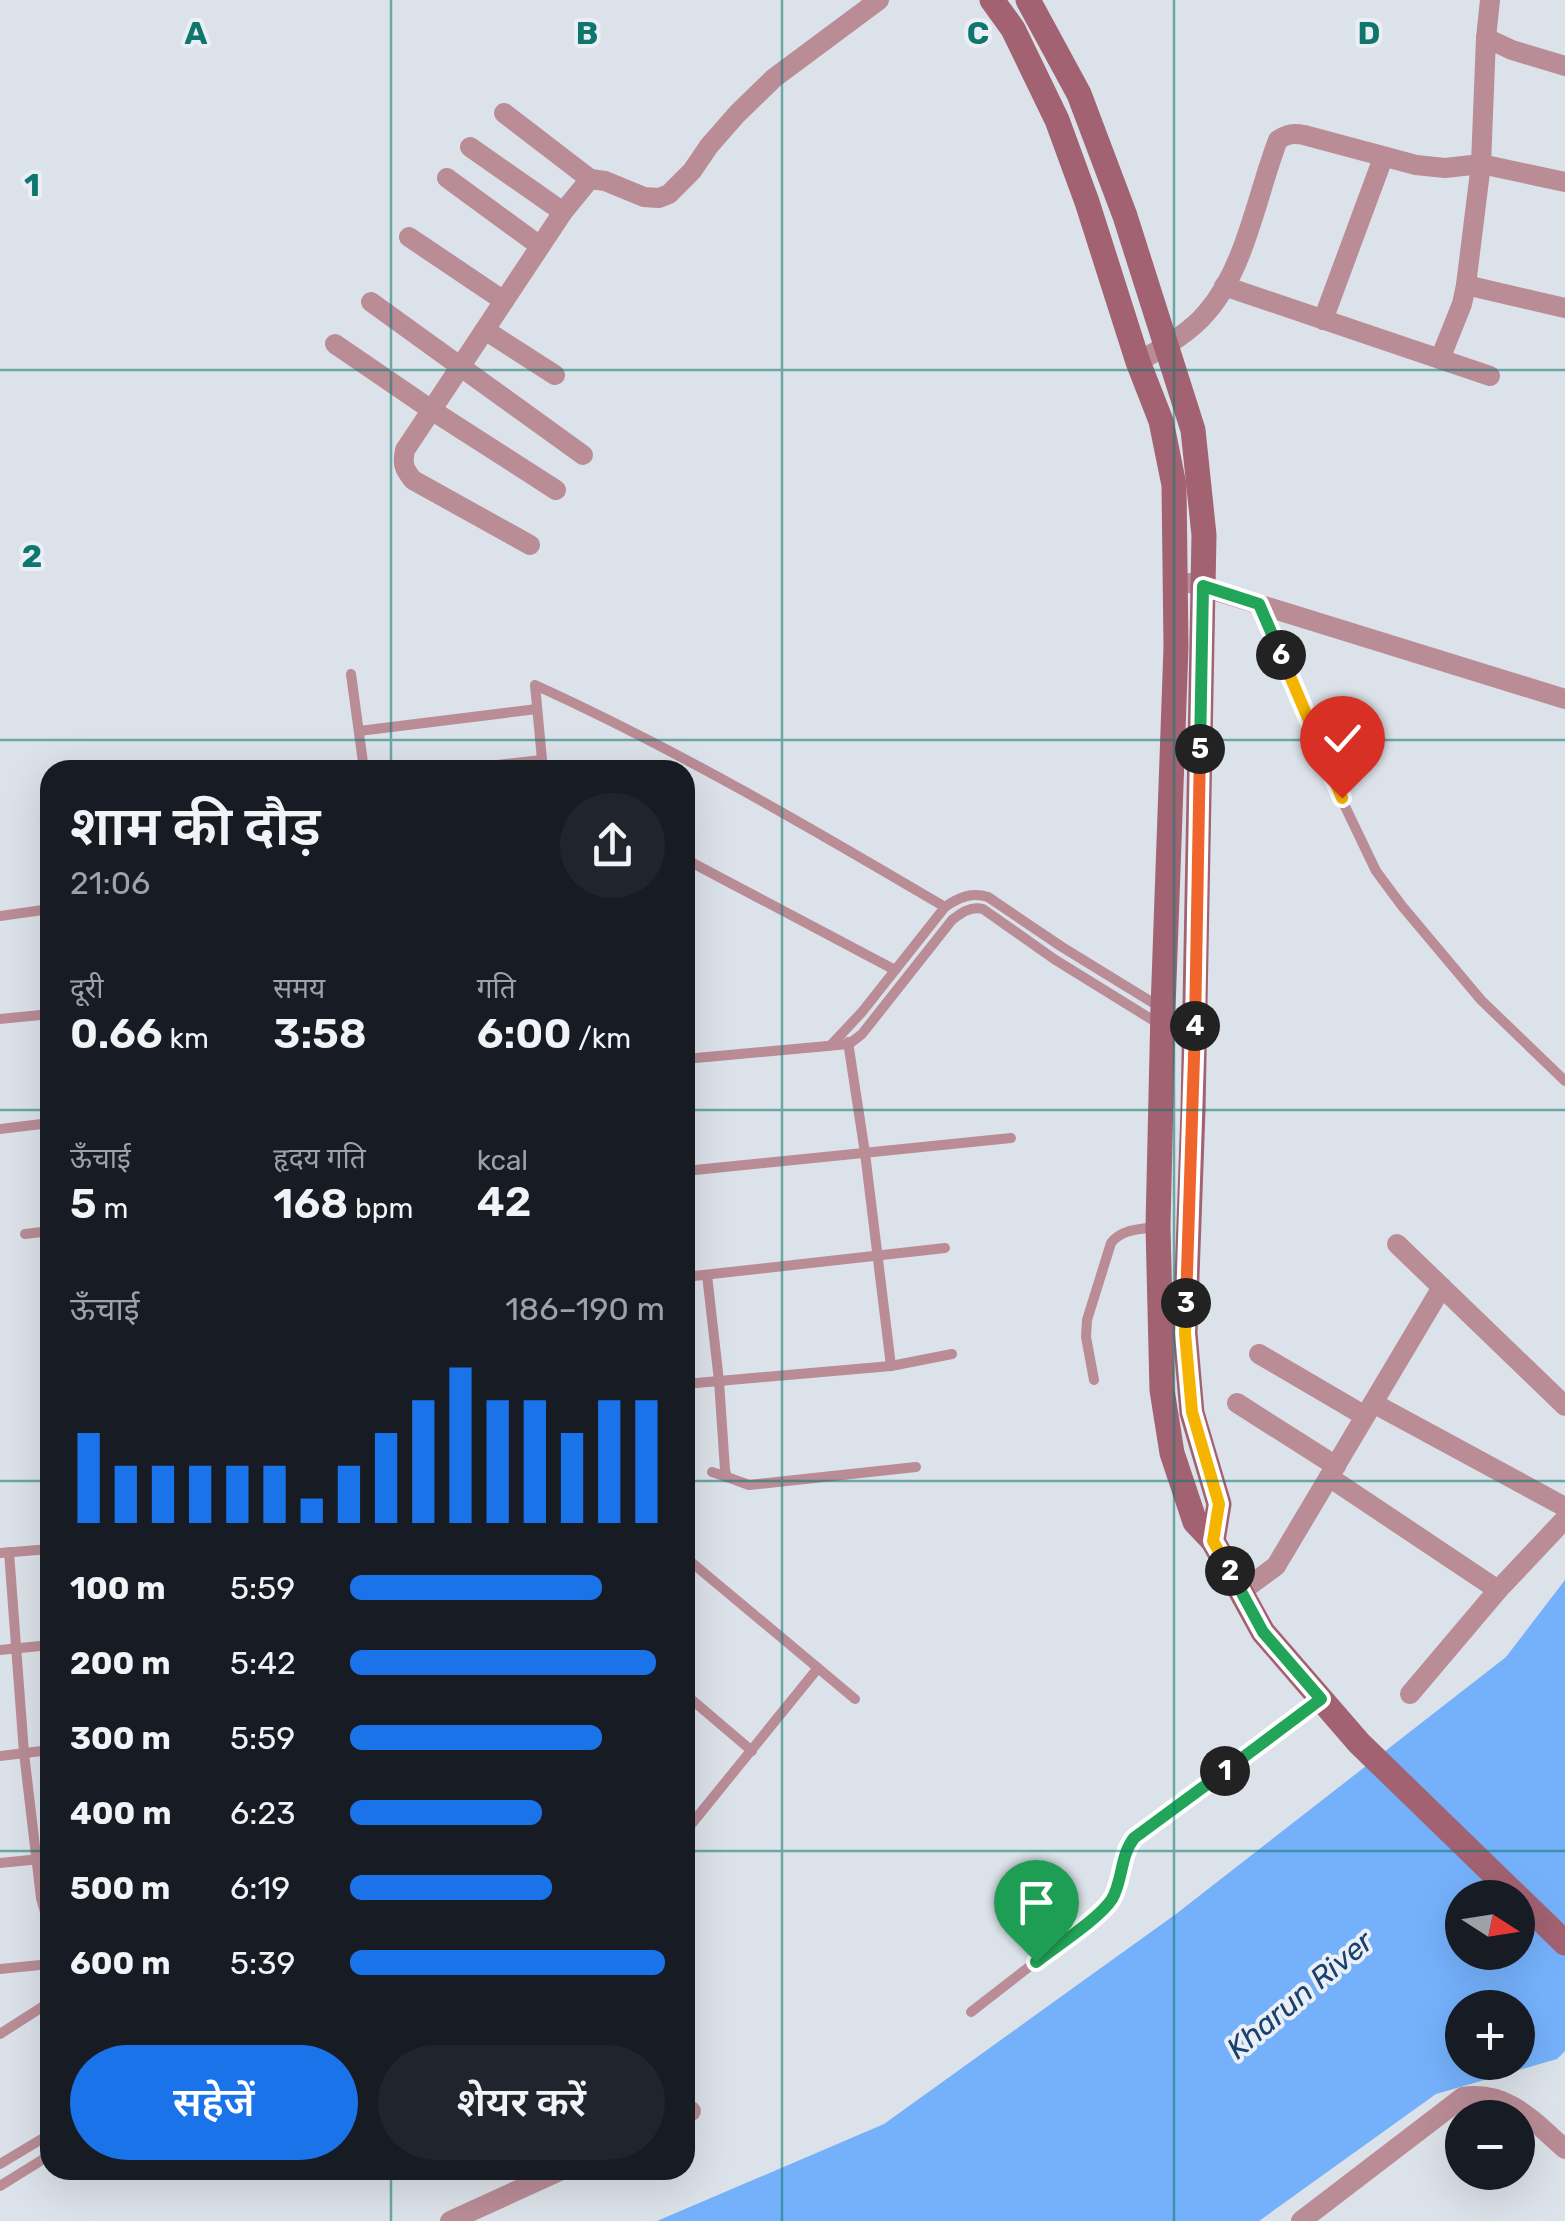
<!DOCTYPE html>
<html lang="hi">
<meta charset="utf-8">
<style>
body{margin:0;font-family:Rubik,"Noto Sans Devanagari",sans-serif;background:#20242c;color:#f1f3f6;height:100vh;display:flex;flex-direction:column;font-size:38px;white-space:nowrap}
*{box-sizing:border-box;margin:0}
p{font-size:32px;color:#9ea1a6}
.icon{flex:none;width:55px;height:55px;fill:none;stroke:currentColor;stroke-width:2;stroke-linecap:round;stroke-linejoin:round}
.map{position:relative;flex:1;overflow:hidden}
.sheet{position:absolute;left:40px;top:760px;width:655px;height:1420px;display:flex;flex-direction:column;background:#171b24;border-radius:30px;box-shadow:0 10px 40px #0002}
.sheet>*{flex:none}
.needle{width:65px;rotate:102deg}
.controls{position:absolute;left:1445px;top:1880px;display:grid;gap:20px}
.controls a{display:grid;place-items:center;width:90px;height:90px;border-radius:50%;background:#171b24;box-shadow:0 10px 40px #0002;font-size:50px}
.pin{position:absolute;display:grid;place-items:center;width:85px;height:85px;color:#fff;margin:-102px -42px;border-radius:50% 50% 50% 0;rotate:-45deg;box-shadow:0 0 10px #0007}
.pin .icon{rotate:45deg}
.km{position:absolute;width:50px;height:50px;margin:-25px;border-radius:50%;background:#222;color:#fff;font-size:28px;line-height:50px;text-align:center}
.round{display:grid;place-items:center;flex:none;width:105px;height:105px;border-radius:52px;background:#20242c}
.head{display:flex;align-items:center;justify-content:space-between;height:170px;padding:0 30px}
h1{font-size:55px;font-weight:600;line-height:75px}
.metrics{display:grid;grid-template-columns:repeat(3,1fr);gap:15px;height:170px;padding:10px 30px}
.metrics div{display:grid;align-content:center}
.metrics b{font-size:42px;font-weight:600}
.metrics small{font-size:28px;font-weight:400}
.metrics p{font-size:28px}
.chart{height:280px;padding:20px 30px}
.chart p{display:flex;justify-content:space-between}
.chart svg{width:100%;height:180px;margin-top:10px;stroke:#1a73e8;stroke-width:6}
.action{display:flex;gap:20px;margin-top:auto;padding:20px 30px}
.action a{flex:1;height:115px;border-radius:60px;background:#1a73e8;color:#fff;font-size:40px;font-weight:600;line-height:115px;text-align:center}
.action a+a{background:#20242c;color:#f1f3f6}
ul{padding:0 30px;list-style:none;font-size:32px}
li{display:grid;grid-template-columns:160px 120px 1fr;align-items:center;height:75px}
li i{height:25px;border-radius:12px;background:#1a73e8}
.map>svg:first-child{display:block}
</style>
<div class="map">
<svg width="1565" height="2221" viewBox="0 0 1565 2221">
<rect width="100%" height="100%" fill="#dce2e9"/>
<!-- water -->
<path fill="#75b1fb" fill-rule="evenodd" d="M1565,1580V2051L1557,2059L1436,2094L1259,2221H657L884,2124L1176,1914L1506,1657ZM1462,1898H1518V1952H1462ZM1462,2008H1518V2062H1462Z"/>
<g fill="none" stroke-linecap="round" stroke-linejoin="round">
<!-- lane -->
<g stroke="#b98c96" stroke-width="10">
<path d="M1260,605L1341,798L1376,871L1402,906L1481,1000L1565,1081"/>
<path d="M351,674L364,770"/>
<path d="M359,731L537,709"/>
<path d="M452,770L542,760"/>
<path d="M543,770L535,685C676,749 811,828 945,907"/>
<path d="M685,859L895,970"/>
<path d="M0,916L50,909"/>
<path d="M0,1019L50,1014"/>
<path d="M848,1042L865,1153L891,1366"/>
<path d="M832,1044L862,1012L945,907C959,897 972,892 988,897L1062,947L1194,1028"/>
<path d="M685,1059L849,1044L862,1034L952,920C961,913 970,906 983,909L1054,959L1193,1045"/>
<path d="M0,1129L50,1123"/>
<path d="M685,1171L1011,1138"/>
<path d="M25,1234L50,1231"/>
<path d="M707,1275L719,1381L725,1470L727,1477L749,1485L916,1467"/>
<path d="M685,1277L945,1248"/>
<path d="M1094,1380L1086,1337L1087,1320L1111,1243C1122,1229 1140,1229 1157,1227"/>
<path d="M685,1384L891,1366L952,1354"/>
<path d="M712,1472L727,1477"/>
<path d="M9,1552L24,1753L41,1898L50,1929"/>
<path d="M0,1553L50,1549"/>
<path d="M685,1557L855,1699"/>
<path d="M0,1650L50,1645"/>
<path d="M685,1694L752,1751"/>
<path d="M0,1756L50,1750"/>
<path d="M685,1832L818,1668"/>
<path d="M0,1863L50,1858"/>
<path d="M0,1969L50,1964"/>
<path d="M971,2012L1101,1911C1122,1889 1116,1861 1134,1839L1320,1700"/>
<path d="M0,2034L50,2002"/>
<path d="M0,2164L50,2134"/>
<path d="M0,2186L50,2155"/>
</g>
<!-- street -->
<g stroke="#b98c96" stroke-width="20">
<path d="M1486,38L1512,50L1565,66"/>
<path d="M504,113L590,179"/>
<path d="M470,147L563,212"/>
<path d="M447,178L540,246"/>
<path d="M409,237L504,301"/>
<path d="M1466,285L1565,308"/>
<path d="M1224,286L1490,376"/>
<path d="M371,302L583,455"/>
<path d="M1323,320L1383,158"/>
<path d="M485,330L555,375"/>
<path d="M335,344L433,411L556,490"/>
<path d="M1440,359L1462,304L1466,285L1481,164L1486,38L1490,0"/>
<path d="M1138,362C1162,348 1190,333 1207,312C1246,267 1257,194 1278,140C1287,134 1293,133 1304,135L1416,165L1445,168L1481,164L1565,182"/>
<path d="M530,545L413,480C404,469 402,464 405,450L563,212L590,179L605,181L644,197L659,198L669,194L692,171L709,146L737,114L774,78L879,0"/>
<path d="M1190,583L1565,699"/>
<path d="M1397,1244L1565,1406"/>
<path d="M1259,1354L1365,1416"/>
<path d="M1237,1403L1336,1466"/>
<path d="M1373,1403L1565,1507"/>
<path d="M1329,1477L1498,1590"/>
<path d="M1242,1591L1276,1566L1442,1287"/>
<path d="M1410,1694L1498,1590L1565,1519"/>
<path d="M685,2114L691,2111"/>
<path d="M450,2221L562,2170"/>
<path d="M1301,2221L1463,2097C1508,2090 1534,2122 1565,2149"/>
</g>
<!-- secondary -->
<g stroke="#a26271" stroke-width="25">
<path d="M992,0L1013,29L1057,120L1087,202L1138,362L1161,421L1174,485L1176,647L1163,1009L1158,1227L1162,1390L1172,1453L1195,1522L1213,1541L1263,1632L1359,1743L1565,1943"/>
<path d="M1028,0L1079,94L1125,216L1193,430L1204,535L1193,1110L1185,1333L1192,1413L1219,1504L1213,1541"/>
</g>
</g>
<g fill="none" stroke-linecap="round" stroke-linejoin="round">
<defs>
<path id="split-1" d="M1036,1962C1056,1946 1099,1919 1112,1899C1123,1880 1120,1856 1134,1838L1225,1771"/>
<path id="split-2" d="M1225,1771L1321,1699L1263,1632L1230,1571"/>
<path id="split-3" d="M1186,1303L1185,1333L1192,1412L1219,1504L1213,1541L1230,1571"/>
<path id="split-4" d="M1186,1303L1195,1026"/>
<path id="split-5" d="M1195,1026L1200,749"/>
<path id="split-6" d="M1200,749L1203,586L1259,604L1281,655"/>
<path id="split-7" d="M1281,655L1342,798"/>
</defs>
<!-- split-1 casing -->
<use href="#split-1" stroke="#fff" stroke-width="20"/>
<!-- split-2 casing -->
<use href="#split-2" stroke="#fff" stroke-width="20"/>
<!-- split-3 casing -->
<use href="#split-3" stroke="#fff" stroke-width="20"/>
<!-- split-4 casing -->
<use href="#split-4" stroke="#fff" stroke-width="20"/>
<!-- split-5 casing -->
<use href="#split-5" stroke="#fff" stroke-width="20"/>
<!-- split-6 casing -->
<use href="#split-6" stroke="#fff" stroke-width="20"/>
<!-- split-7 casing -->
<use href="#split-7" stroke="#fff" stroke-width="20"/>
<!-- split-1 -->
<use href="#split-1" stroke="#22a559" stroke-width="12"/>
<!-- split-2 -->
<use href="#split-2" stroke="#22a559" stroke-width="12"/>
<!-- split-3 -->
<use href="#split-3" stroke="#f5b400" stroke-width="12"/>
<!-- split-4 -->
<use href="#split-4" stroke="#f0652b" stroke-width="12"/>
<!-- split-5 -->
<use href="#split-5" stroke="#f0652b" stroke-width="12"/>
<!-- split-6 -->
<use href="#split-6" stroke="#22a559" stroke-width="12"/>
<!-- split-7 -->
<use href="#split-7" stroke="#f5b400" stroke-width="12"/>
</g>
<!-- grid -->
<path fill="none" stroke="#0f766e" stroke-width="2.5" stroke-opacity="0.55" d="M391,0V770M782,0V2221M1174,0V2221M0,370H1565M0,740H1565M0,1110H50M685,1110H1565M0,1481H50M685,1481H1565M0,1851H50M685,1851H1565M391,2170V2221"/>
<g text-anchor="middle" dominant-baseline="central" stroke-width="8" stroke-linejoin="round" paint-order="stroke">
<!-- water labels -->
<g font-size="30" font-style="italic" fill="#194170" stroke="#eaeff6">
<text transform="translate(1300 1995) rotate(-40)">Kharun River</text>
</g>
</g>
<g font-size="32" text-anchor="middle" font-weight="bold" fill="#0f766e" stroke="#eaeff6" stroke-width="8" stroke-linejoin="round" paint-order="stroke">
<text x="196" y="44">A</text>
<text x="587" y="44">B</text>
<text x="978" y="44">C</text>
<text x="1369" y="44">D</text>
<text x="32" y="196">1</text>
<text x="32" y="567">2</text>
</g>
</svg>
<div class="controls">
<a><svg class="needle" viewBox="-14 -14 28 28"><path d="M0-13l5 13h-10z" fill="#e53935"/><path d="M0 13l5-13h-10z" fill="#9ea1a6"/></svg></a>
<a>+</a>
<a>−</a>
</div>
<div class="pin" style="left:1036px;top:1962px;background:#1e9e55"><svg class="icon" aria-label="arrive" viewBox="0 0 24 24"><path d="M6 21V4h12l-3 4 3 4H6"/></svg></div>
<div class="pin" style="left:1342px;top:798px;background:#d93025"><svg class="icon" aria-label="check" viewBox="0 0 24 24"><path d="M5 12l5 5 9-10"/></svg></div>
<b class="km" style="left:1225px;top:1771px">1</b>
<b class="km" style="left:1230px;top:1571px">2</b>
<b class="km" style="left:1186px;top:1303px">3</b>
<b class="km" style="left:1195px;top:1026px">4</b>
<b class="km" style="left:1200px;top:749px">5</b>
<b class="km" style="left:1281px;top:655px">6</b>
<section class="sheet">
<div class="head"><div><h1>शाम की दौड़</h1><p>21:06</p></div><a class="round"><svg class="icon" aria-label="share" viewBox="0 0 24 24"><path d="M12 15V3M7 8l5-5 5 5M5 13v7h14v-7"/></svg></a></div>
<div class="metrics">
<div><p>दूरी</p><b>0.66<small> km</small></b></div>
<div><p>समय</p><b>3:58</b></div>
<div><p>गति</p><b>6:00<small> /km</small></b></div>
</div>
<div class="metrics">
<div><p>ऊँचाई</p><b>5<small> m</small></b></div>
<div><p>हृदय गति</p><b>168<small> bpm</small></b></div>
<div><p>kcal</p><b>42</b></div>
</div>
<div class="chart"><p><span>ऊँचाई</span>186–190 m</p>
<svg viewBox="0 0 160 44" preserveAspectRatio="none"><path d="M5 44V22M15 44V30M25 44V30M35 44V30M45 44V30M55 44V30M65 44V38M75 44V30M85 44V22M95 44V14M105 44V6M115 44V14M125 44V14M135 44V22M145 44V14M155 44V14"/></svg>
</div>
<ul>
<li><b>100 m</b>5:59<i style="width:80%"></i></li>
<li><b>200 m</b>5:42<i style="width:97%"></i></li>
<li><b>300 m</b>5:59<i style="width:80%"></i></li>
<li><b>400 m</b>6:23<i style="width:61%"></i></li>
<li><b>500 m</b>6:19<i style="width:64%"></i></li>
<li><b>600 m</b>5:39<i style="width:100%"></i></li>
</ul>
<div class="action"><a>सहेजें</a><a>शेयर करें</a></div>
</section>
</div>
